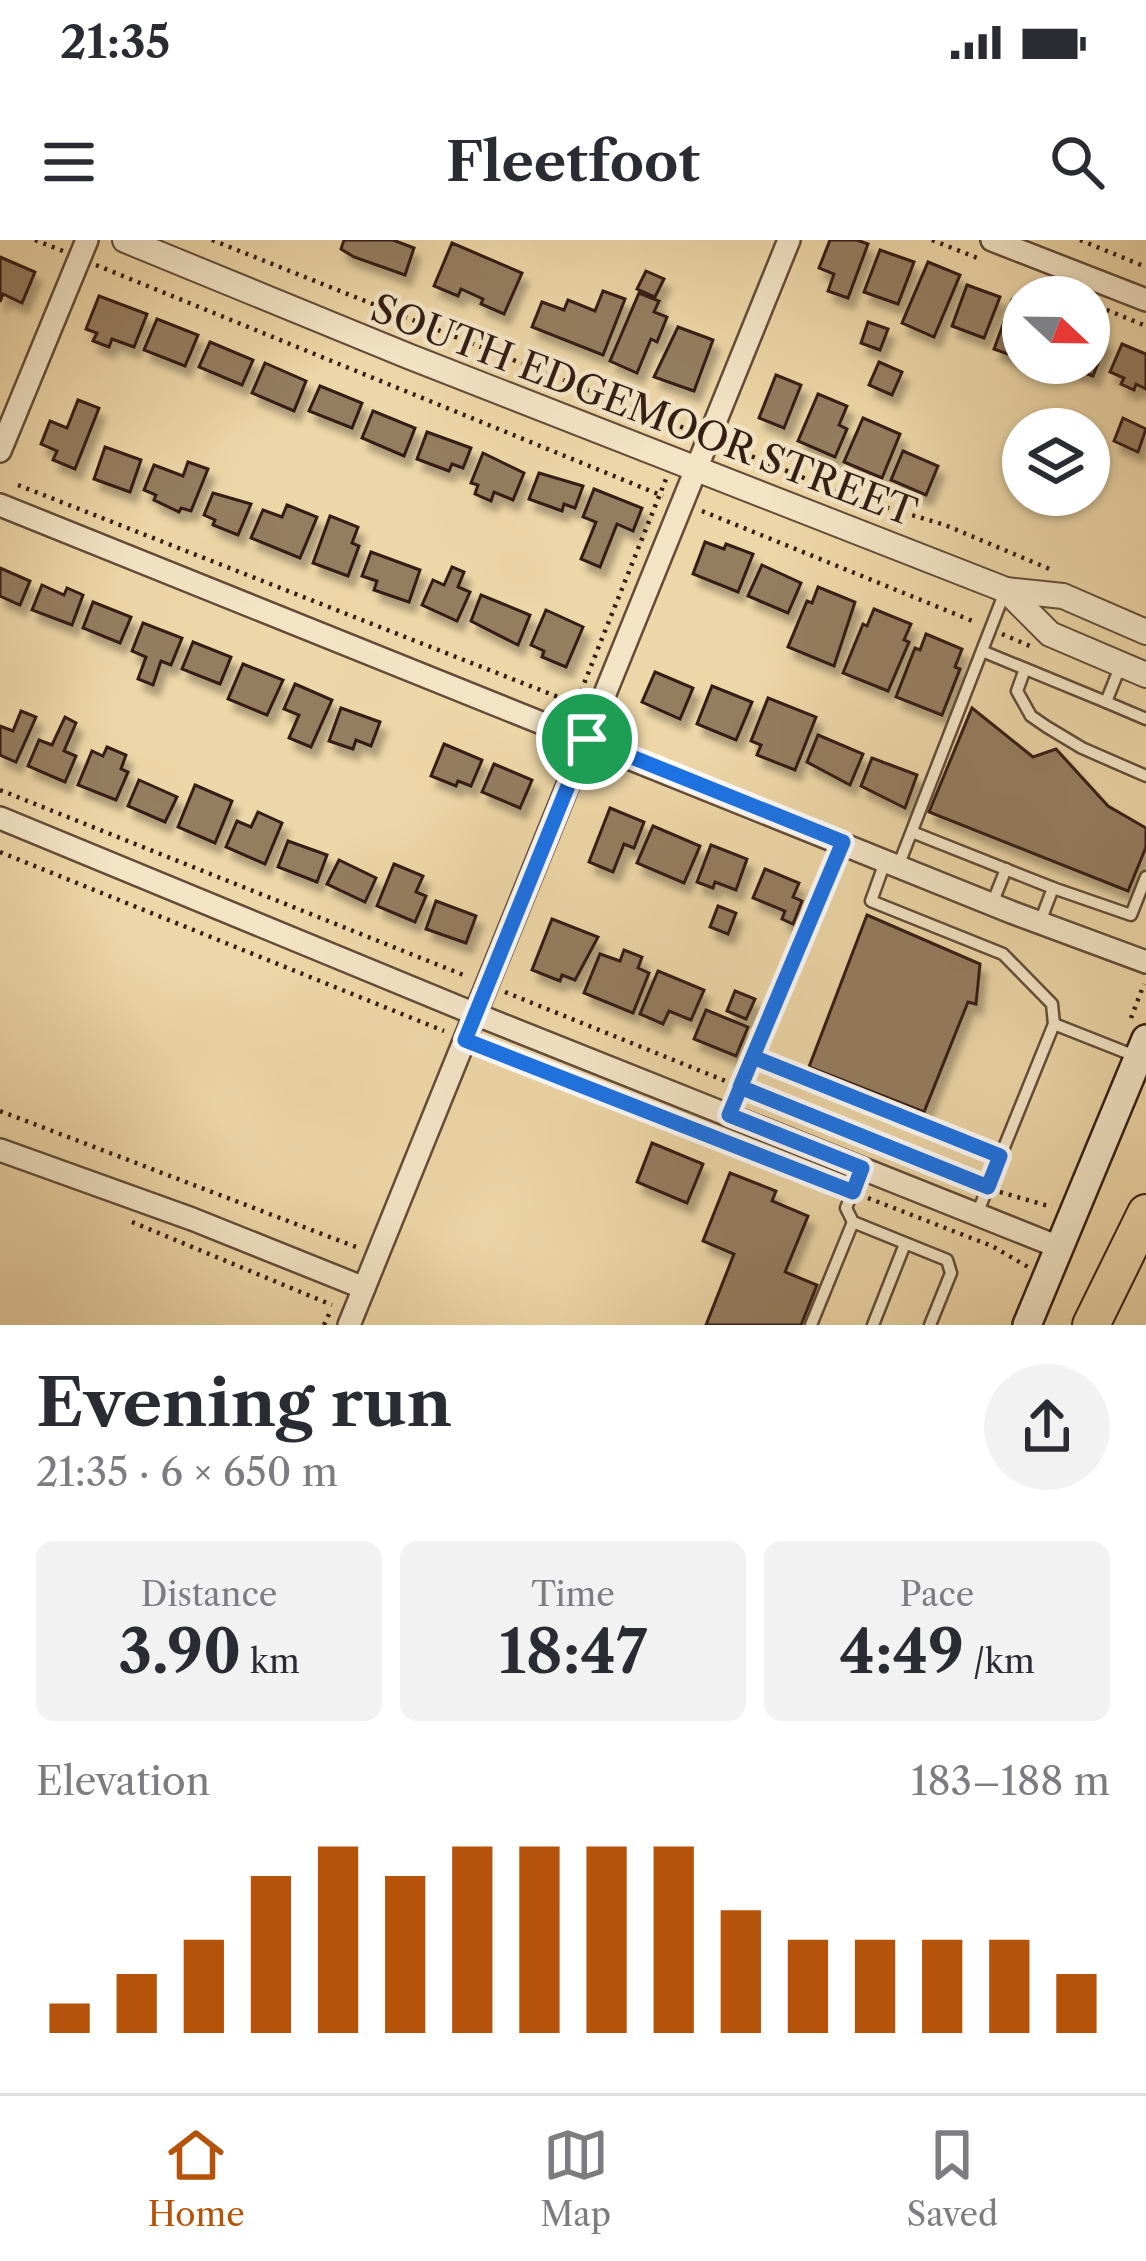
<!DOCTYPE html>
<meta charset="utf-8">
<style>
body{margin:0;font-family:"Libre Caslon Text",serif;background:#f2f2f3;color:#2b2b33;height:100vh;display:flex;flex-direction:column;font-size:45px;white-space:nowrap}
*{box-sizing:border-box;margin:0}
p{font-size:39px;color:#7c7c81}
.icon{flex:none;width:66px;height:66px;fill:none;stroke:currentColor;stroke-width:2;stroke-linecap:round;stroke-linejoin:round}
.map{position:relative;height:1085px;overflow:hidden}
.details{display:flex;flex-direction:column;background:#fff;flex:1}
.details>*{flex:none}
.needle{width:78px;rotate:112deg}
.buttons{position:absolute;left:1002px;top:36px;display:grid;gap:24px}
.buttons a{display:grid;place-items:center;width:108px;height:108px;border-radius:50%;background:#fff;box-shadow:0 3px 9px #0004;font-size:60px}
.pin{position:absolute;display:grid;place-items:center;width:102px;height:102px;color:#fff;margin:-51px;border:6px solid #fff;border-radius:50%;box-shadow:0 3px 12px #0007}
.round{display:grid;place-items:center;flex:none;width:126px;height:126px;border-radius:63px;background:#f2f2f3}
.summary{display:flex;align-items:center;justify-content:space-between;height:204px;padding:0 36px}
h1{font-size:66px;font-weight:700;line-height:90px}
.figures{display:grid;grid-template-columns:repeat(3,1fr);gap:18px;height:204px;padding:12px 36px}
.figures div{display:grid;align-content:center;border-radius:18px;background:#f2f2f3;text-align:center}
.figures b{font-size:60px;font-weight:700}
.figures small{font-size:33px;font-weight:400}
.figures p{font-size:33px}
.chart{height:336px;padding:24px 36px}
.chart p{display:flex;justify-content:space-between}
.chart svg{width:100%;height:216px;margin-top:12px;stroke:#b45309;stroke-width:6}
.status{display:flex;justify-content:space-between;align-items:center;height:84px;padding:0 60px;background:#fff;direction:ltr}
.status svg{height:33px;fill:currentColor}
header{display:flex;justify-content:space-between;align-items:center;height:156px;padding:0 36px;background:#fff;font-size:54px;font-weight:700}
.tab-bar{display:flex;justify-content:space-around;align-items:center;height:168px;border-top:3px solid #e1e1e2;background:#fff;font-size:33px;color:#7c7c81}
.tab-bar a{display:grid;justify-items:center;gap:6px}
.tab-bar .current{color:#b45309}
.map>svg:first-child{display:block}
</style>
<div class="status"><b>21:35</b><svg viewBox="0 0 49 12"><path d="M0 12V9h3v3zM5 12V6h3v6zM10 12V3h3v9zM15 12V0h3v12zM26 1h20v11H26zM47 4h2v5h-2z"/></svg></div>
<header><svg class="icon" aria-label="menu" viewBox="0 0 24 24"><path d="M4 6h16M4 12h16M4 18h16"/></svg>Fleetfoot<svg class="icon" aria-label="search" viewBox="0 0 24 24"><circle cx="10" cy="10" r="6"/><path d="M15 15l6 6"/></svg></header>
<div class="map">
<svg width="1146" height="1085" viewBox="0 0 1146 1085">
<defs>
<filter id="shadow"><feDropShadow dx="6" dy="10" stdDeviation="3" flood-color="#0004"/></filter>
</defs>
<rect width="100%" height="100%" fill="#edd6a7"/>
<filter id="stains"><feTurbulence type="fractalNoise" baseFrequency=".00167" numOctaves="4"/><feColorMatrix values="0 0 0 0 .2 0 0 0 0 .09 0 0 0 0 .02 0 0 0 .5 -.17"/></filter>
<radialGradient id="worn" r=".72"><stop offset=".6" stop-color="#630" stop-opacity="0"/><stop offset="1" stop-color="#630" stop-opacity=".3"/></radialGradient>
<!-- building -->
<g fill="#957d60" stroke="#351d13" stroke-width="3" filter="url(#shadow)">
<path d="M344,0H393L414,8L405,35L354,17L341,9Z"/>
<path d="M830,0H857L868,4L848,58L828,51L834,34L819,28Z"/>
<path d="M452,3L522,33L504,74L481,64L483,59L461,49L458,56L434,46Z"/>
<path d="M880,10L914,22L898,64L864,52Z"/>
<path d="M0,17L35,32L22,63L3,54L0,62Z"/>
<path d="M928,22L960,35L934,97L902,83Z"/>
<path d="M646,31L664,39L655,57L637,49Z"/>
<path d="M967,45L1000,57L984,98L952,86Z"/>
<path d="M603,51L625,59L603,115L532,87L542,62L564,70L568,60L595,71Z"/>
<path d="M639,53L659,61L654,72L667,77L657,102L651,99L637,133L610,121Z"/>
<path d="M99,56L147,74L134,107L112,99L109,107L93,101L97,93L86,89Z"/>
<path d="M1012,60L1023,64V113L1019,118L994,109Z"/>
<path d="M157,79L198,95L185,126L144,110Z"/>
<path d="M868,82L888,89L880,110L861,103Z"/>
<path d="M678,87L713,100L694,151L654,137Z"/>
<path d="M1089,93L1107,100L1093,136L1066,126L1089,123Z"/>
<path d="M210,102L253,120L242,145L199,127Z"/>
<path d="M1122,104L1146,114V149L1136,144L1134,150L1121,144L1124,138L1110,132Z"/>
<path d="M879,122L902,132L892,155L869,145Z"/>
<path d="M265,123L306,141L294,171L252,153Z"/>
<path d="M776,135L801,145L784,188L759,178Z"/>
<path d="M320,146L362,163L352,188L309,171Z"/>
<path d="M818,154L847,166L839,185L847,189L835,217L798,201Z"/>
<path d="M78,160L99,168L75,229L53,220L57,211L41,204L50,181L67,188Z"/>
<path d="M373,171L415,188L404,216L362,198Z"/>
<path d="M863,178L900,194L882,238L844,222Z"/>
<path d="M1123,178L1146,189L1138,212L1114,201Z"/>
<path d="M427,192L471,208L463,228L452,224L449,231L417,219Z"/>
<path d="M105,207L141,220L130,252L94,239Z"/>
<path d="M903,211L938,226L926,255L891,240Z"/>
<path d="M483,213L524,233L513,260L494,252L491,261L475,254L478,245L471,243Z"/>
<path d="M188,222L208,229L191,271L181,268L179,272L154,260L156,255L144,250L154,225L183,236Z"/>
<path d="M539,233L583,246L575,268L564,264L562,271L529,259Z"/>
<path d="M594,249L642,268L633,291L617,284L600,327L581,319L596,282L583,277Z"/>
<path d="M213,253L251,264L238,295L213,285L215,280L204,275Z"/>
<path d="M287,265L317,277L300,318L251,298L263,270L282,277Z"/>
<path d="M330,276L358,287L352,303L359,306L348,336L313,323Z"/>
<path d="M705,302L724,309L726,304L753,314L738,352L693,334Z"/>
<path d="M371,312L420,330L409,362L374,350L377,341L362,336Z"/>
<path d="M762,325L801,343L788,373L748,356Z"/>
<path d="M452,327L464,332L458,347L470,352L457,381L422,365L433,340L444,345Z"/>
<path d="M0,328L30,341L20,365L0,356Z"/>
<path d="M42,345L64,355L67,348L83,355L72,385L32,370Z"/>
<path d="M818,347L855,362L834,426L788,407L807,361L812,363Z"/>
<path d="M481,355L530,375L518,405L471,381Z"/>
<path d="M93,362L131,377L120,403L83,388Z"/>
<path d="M874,369L911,384L904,400L909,402L888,451L843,433L863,384L867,386Z"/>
<path d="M546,370L583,387L566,427L542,417L544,411L531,405Z"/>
<path d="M143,383L182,398L171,425L161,421L153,445L138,439L146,417L132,411Z"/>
<path d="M926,394L962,409L955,427L960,429L942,475L896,457L915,408L920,410Z"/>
<path d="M193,402L231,417L220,444L182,429Z"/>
<path d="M243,424L283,440L267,475L228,459Z"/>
<path d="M655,432L693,448L680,479L642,462Z"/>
<path d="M295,444L332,460L311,507L289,498L299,475L284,469Z"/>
<path d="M712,446L752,462L736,500L697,484Z"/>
<path d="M768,458L816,477L795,530L757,515L761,505L751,501Z"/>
<path d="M341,468L380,482L371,506L356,500L353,509L329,501Z"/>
<path d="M972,468L1033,517L1056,509L1108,566L1146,588V607L1128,651L929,572Z"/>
<path d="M21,471L36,477L16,522L0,515V486L13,491Z"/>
<path d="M65,477L76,483L64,511L76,516L65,542L28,526L39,500L52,505Z"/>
<path d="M818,495L863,514L850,545L807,522Z"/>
<path d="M444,504L482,520L471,546L458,541L456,546L431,536Z"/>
<path d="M107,507L126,515L121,529L128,532L116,560L78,545L92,511L103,516Z"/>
<path d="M872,518L917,535L905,568L861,546Z"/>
<path d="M494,524L532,540L520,568L482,552Z"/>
<path d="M139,540L177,557L165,582L128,566Z"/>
<path d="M195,545L232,561L215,603L178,587Z"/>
<path d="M610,568L644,582L634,608L624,604L613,632L589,622Z"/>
<path d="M258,572L282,583L265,624L226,607L237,581L251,587Z"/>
<path d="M653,586L700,606L684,643L637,623Z"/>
<path d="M288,601L327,615L317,642L278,627Z"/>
<path d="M711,605L747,619L736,650L715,642L713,648L697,642Z"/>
<path d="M339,620L376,638L365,662L327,644Z"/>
<path d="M394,624L423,636L416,652L426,656L415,682L377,666Z"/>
<path d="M765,629L799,643L793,657L802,661L793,684L782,679L785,671L753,658Z"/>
<path d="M436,661L476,676L466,703L426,689Z"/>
<path d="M718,666L736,673L728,694L710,687Z"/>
<path d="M867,675L980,724L976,764L968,762L924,872L809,827Z"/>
<path d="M552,679L598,697L575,740L562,735L560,741L532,730Z"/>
<path d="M624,710L642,717L638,728L649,733L633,773L584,753L600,714L620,721Z"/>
<path d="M658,731L704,750L691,780L669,771L663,784L640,774Z"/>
<path d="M735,751L755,759L746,779L727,771Z"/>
<path d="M706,770L748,787L736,816L694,799Z"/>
<path d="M652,903L703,924L687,963L637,942Z"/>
<path d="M730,933L776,951L772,961L808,976L785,1032L817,1045L801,1085H706L734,1014L703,1001Z"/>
</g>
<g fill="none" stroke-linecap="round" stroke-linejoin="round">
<defs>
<g id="service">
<path d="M982,411L1106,462L1120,427"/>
<path d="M1025,429L1017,451L1031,476L1047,487L1082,508L1146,536"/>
<path d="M1106,462L1146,479"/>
<path d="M912,592L1053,648"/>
<path d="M885,622L871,661L1003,714L1052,764L1054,784"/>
<path d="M899,624L1004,354"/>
<path d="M992,664L1006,629"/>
<path d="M1040,682L1053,648L1131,675L1146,637"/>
<path d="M753,817L1001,916"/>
<path d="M729,875L843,602"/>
<path d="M862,929L846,968L853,982L947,1020L951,1033L930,1085"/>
<path d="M977,974L1054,784L1135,816"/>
<path d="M811,1085L853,982"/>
<path d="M873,1085L905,1004"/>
</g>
<g id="minor">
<path d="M992,0L1146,60"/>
<path d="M0,211L87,0"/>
<path d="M0,265L1011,672L1146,722"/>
<path d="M0,578L475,774L1061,1008"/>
<path d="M0,910L192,979L364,1048"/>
<path d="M349,1085L789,0"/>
</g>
<g id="tertiary">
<path d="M125,0L408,116L1006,350L1063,356L1146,392"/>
<path d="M1006,350L1050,394L1146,435"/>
</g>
<path id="secondary" d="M1027,1085L1146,799"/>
<path id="motorway" d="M1091,1085L1146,973"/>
</defs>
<!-- service casing -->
<use href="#service" stroke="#634b38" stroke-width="15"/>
<!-- minor casing -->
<use href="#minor" stroke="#634b38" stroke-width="26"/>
<!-- tertiary casing -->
<use href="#tertiary" stroke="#634b38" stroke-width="28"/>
<!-- secondary casing -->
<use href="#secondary" stroke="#351d13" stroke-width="32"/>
<!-- motorway casing -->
<use href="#motorway" stroke="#351d13" stroke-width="40"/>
<!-- path -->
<g stroke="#351d13" stroke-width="4.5" stroke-dasharray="3 6" stroke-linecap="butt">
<path d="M35,0L63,11"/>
<path d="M212,0L689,190"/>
<path d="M932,0L980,19"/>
<path d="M1080,0L1146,27"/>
<path d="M96,25L663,256"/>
<path d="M1090,63L1146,86"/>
<path d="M727,206L845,255L945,285L1052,330"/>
<path d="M18,245L576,464"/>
<path d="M702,271L975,382"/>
<path d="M1002,394L1030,406"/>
<path d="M581,451L666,239"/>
<path d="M0,550L466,736"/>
<path d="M0,612L444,791"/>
<path d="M505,752L728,842"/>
<path d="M1131,778L1144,744"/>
<path d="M483,806L841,947"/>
<path d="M755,853L972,941"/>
<path d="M0,871L356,1007"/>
<path d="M1000,952L1052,967"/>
<path d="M868,958L992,1006L1028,1027"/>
<path d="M132,982L332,1065"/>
<path d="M324,1085L329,1074"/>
</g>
<!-- service -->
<use href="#service" stroke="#f3e4c6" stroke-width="10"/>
<!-- minor -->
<use href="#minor" stroke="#f3e4c6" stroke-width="21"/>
<!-- tertiary -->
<use href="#tertiary" stroke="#f3e4c6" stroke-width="24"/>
<!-- secondary -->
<use href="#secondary" stroke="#f3e4c6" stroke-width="27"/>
<!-- motorway -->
<use href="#motorway" stroke="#edd6a7" stroke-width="36"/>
</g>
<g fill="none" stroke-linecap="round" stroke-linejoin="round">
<defs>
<path id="route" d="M587,499L465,800L853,952L862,928L729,875L753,817L1000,916L988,947L740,847L843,602L587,499"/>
</defs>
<!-- route casing -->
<use href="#route" stroke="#fff" stroke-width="24"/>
<!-- route -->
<use href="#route" stroke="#1a73e8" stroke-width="15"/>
</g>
<g text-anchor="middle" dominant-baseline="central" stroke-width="9" stroke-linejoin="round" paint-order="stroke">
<!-- street labels -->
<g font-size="39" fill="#351d13" stroke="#f3e4c6">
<text transform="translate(644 170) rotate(21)">SOUTH EDGEMOOR STREET</text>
</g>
</g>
<rect width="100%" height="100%" filter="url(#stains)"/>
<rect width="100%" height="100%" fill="url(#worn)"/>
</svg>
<div class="buttons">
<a><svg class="needle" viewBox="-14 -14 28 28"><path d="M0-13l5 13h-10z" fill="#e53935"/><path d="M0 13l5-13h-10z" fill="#7c7c81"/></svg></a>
<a><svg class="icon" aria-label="layers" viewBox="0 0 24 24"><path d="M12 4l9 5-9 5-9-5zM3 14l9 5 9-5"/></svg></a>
</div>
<div class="pin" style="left:587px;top:499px;background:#1e9e55"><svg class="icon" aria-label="arrive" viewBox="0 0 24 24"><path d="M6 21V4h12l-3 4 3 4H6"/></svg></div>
</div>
<section class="details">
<div class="summary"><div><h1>Evening run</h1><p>21:35 · 6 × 650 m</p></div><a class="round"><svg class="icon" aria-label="share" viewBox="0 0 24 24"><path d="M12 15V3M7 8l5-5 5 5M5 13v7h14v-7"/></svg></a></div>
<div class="figures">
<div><p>Distance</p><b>3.90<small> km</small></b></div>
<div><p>Time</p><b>18:47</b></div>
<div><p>Pace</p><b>4:49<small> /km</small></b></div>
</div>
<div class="chart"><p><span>Elevation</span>183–188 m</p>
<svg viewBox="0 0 160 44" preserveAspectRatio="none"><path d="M5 44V38M15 44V32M25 44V25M35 44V12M45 44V6M55 44V12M65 44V6M75 44V6M85 44V6M95 44V6M105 44V19M115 44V25M125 44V25M135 44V25M145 44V25M155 44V32"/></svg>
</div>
</section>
<nav class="tab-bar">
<a class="current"><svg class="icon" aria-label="home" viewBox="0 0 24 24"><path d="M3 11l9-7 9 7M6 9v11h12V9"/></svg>Home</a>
<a><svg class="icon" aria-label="map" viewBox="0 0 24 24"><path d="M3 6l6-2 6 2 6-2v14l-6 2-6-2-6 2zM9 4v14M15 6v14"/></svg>Map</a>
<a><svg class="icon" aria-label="saved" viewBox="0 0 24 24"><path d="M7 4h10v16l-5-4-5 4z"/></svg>Saved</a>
</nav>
